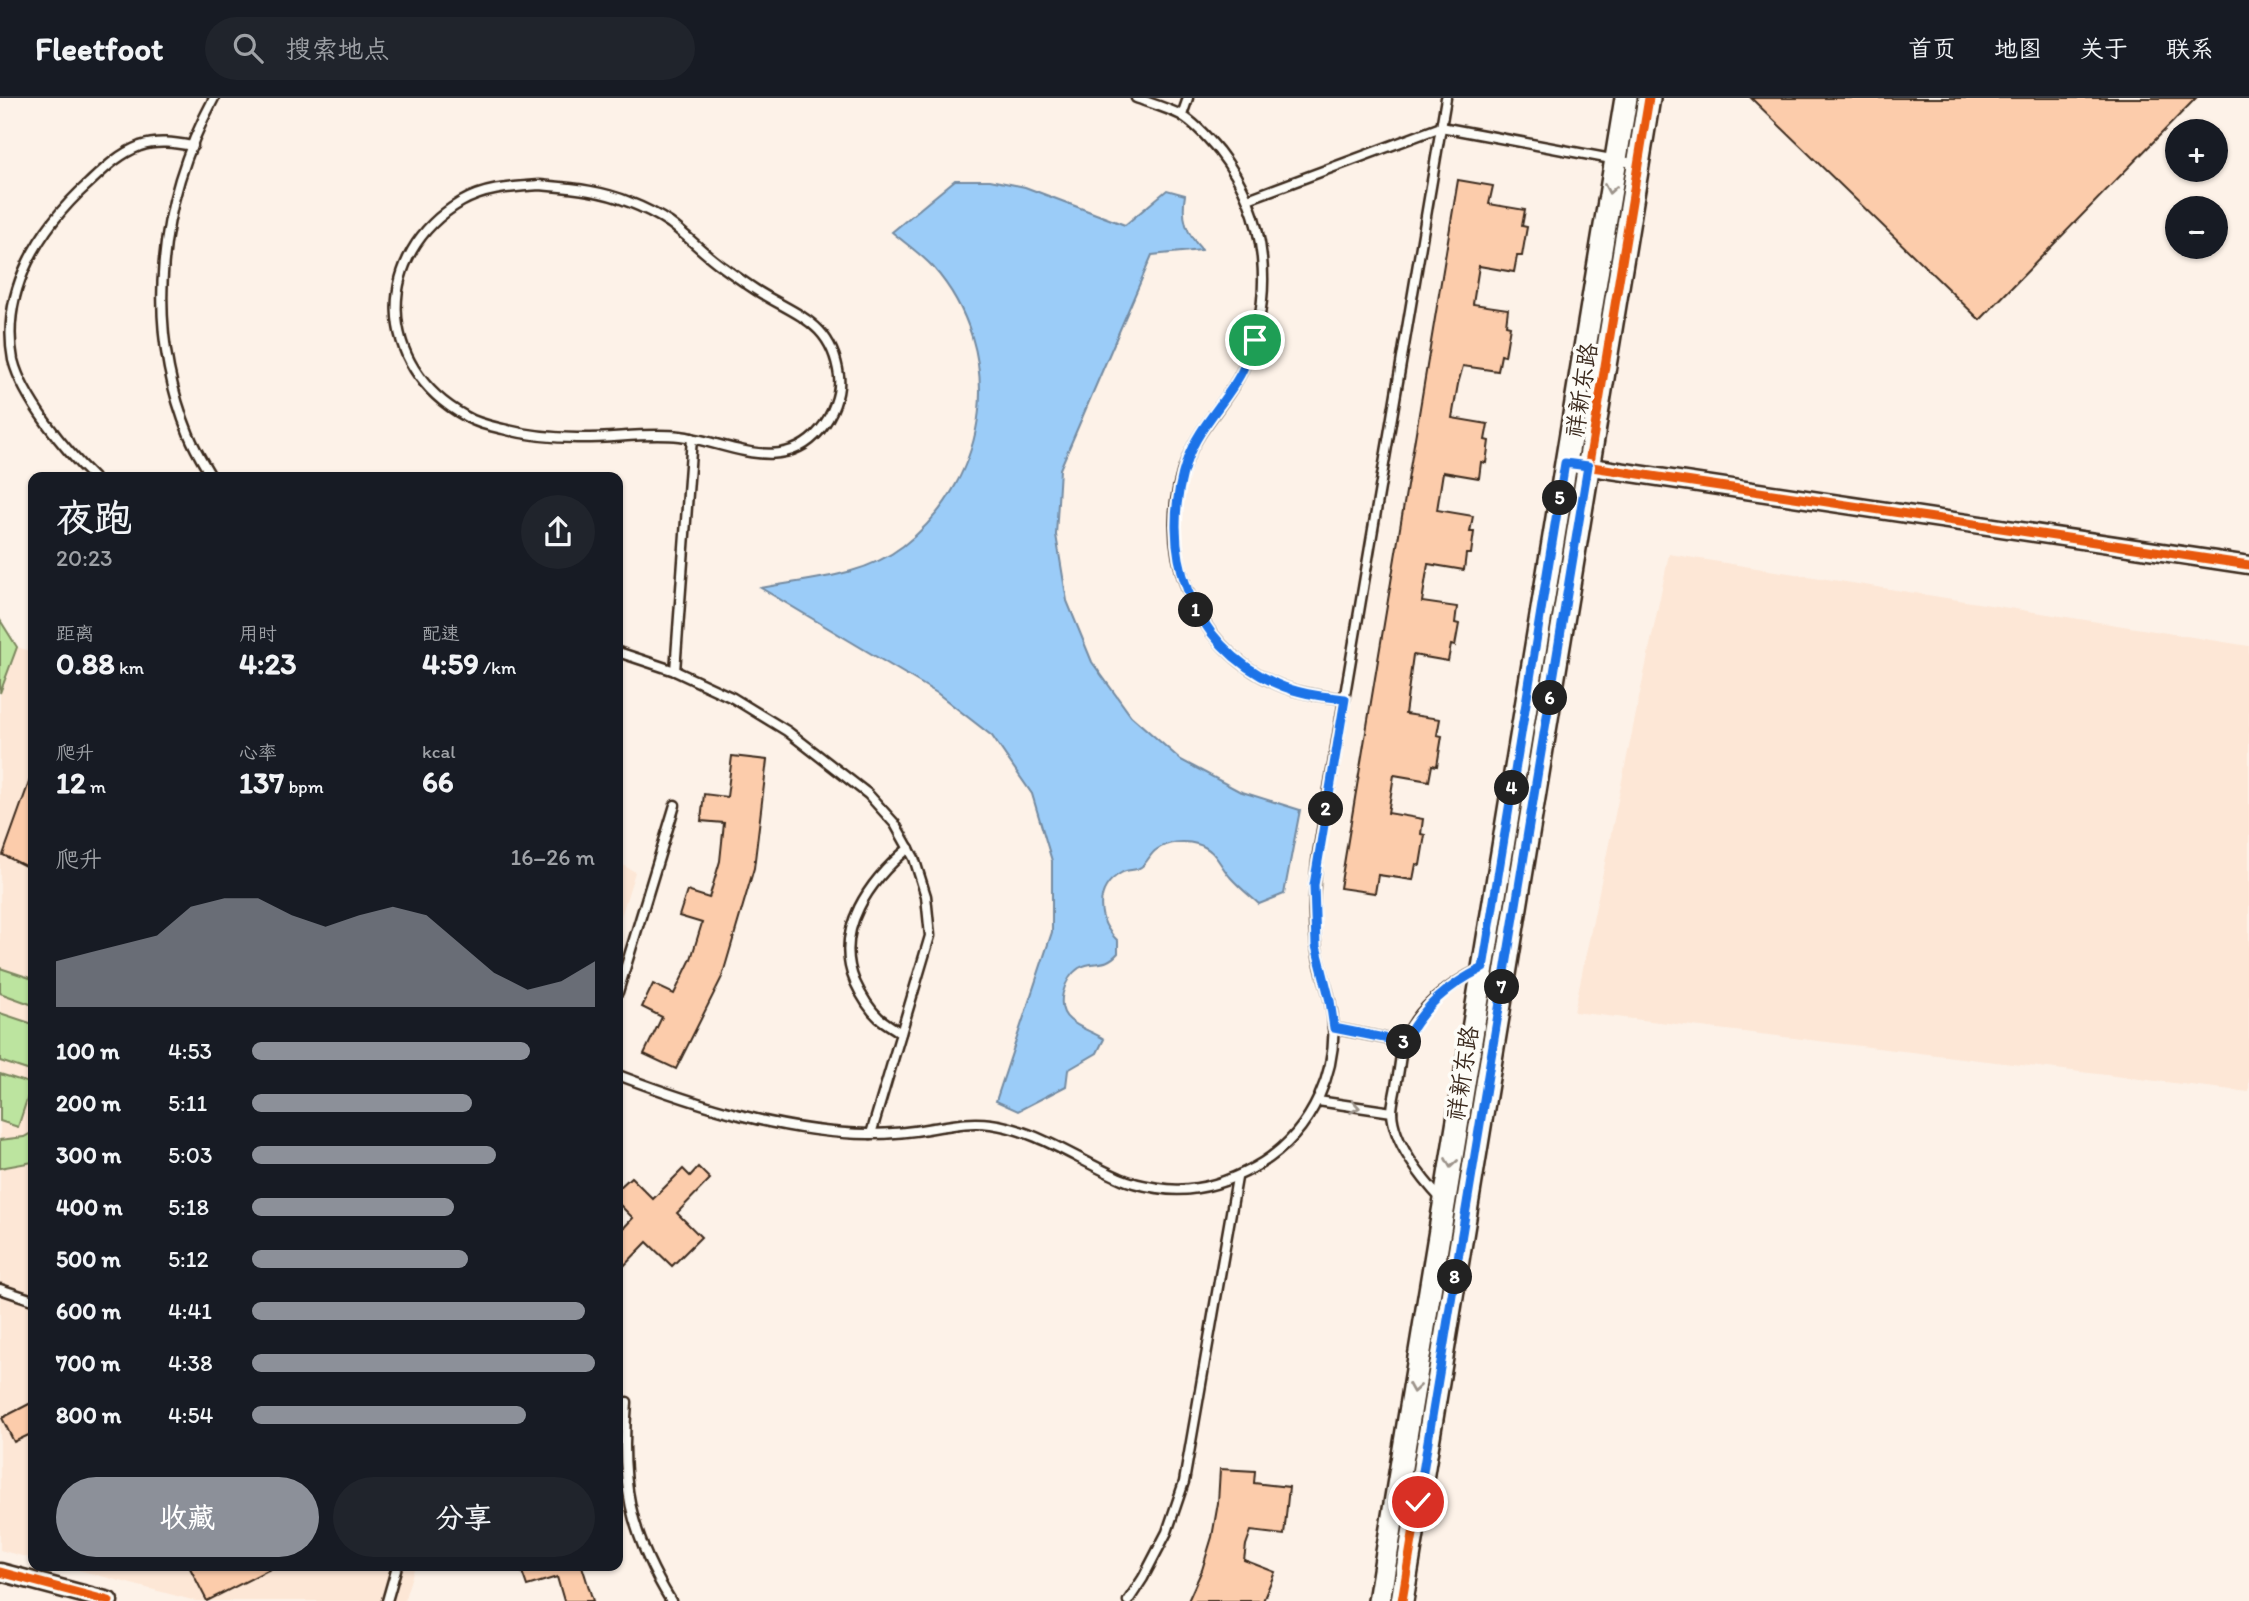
<!DOCTYPE html>
<html lang="zh">
<meta charset="utf-8">
<style>
body{margin:0;font-family:Itim,"LXGW WenKai TC",sans-serif;background:#20242c;color:#f1f3f6;height:100vh;display:flex;flex-direction:column;font-size:26px;white-space:nowrap}
*{box-sizing:border-box;margin:0}
p{font-size:23px;color:#9ea1a6}
.icon{flex:none;width:38px;height:38px;fill:none;stroke:currentColor;stroke-width:2;stroke-linecap:round;stroke-linejoin:round}
.map{position:relative;flex:1;overflow:hidden}
.sheet{position:absolute;left:28px;top:374px;width:595px;height:1099px;display:flex;flex-direction:column;background:#171b24;border-radius:14px;box-shadow:0 2px 5px #0004}
.sheet>*{flex:none}
.fabs{position:absolute;left:2165px;top:21px;display:grid;gap:14px}
.fabs a{display:grid;place-items:center;width:63px;height:63px;border-radius:50%;background:#171b24;box-shadow:0 2px 5px #0004;font-size:35px}
.pin{position:absolute;display:grid;place-items:center;width:60px;height:60px;color:#fff;margin:-30px;border:4px solid #fff;border-radius:50%;box-shadow:0 2px 7px #0007}
.km{position:absolute;width:35px;height:35px;margin:-18px;border-radius:50%;background:#222;color:#fff;font-size:19px;line-height:35px;text-align:center}
.round{display:grid;place-items:center;flex:none;width:74px;height:74px;border-radius:37px;background:#20242c}
.overview{display:flex;align-items:center;justify-content:space-between;height:119px;padding:0 28px}
h1{font-size:38px;font-weight:700;line-height:52px}
.stats{display:grid;grid-template-columns:repeat(3,1fr);gap:10px;height:119px;padding:7px 28px}
.stats div{display:grid;align-content:center}
.stats b{font-size:30px;font-weight:700}
.stats small{font-size:19px;font-weight:400}
.stats p{font-size:19px}
.chart{height:196px;padding:14px 28px}
.chart p{display:flex;justify-content:space-between}
.chart svg{width:100%;height:126px;margin-top:7px;fill:#8c9099;opacity:.7}
.cta{display:flex;gap:14px;margin-top:auto;padding:14px 28px}
.cta a{flex:1;height:80px;border-radius:42px;background:#8c9099;color:#fff;font-size:28px;font-weight:700;line-height:80px;text-align:center}
.cta a+a{background:#20242c;color:#f1f3f6}
ul{padding:0 28px;list-style:none;font-size:23px}
li{display:grid;grid-template-columns:112px 84px 1fr;align-items:center;height:52px}
li i{height:18px;border-radius:9px;background:#8c9099}
header{display:flex;align-items:center;gap:42px;box-sizing:border-box;height:98px;padding:0 35px;background:#171b24;border-bottom:2px solid #363941}
header strong{font-size:33px}
nav{display:flex;gap:38px;margin-inline-start:auto;font-size:24px}
.search{width:490px;height:63px;background:#20242c;display:flex;align-items:center;gap:18px;box-sizing:border-box;padding:0 24px;border-radius:38px;color:#9ea1a6;font-size:26px}
.map>svg:first-child{display:block}
</style>
<header>
<strong>Fleetfoot</strong>
<div class="search"><svg class="icon" aria-label="search" viewBox="0 0 24 24"><circle cx="10" cy="10" r="6"/><path d="M15 15l6 6"/></svg>搜索地点</div>
<nav><a>首页</a><a>地图</a><a>关于</a><a>联系</a></nav>
</header>
<div class="map">
<svg width="2249" height="1503" viewBox="0 0 2249 1503">
<rect width="100%" height="100%" fill="#fdf2e8"/>
<filter id="ink" filterUnits="userSpaceOnUse"><feTurbulence type="fractalNoise" baseFrequency=".0143" numOctaves="2"/><feDisplacementMap in="SourceGraphic" scale="14" xChannelSelector="R" yChannelSelector="G"/><feConvolveMatrix kernelMatrix="1 2 1 2 8 2 1 2 1" color-interpolation-filters="sRGB"/></filter>
<g filter="url(#ink)">
<!-- built -->
<g fill="#fde7d6">
<path d="M1669,456L2249,548V994L1574,914Z"/>
<path d="M17,549L33,554V1461L0,1452V595Z"/>
<path d="M618,764L635,774L618,828Z"/>
<path d="M63,1468H415L404,1503H196Z"/>
</g>
<!-- green -->
<g fill="#bce49f" stroke="#7c875e" stroke-width="2">
<path d="M0,522L17,549L0,595Z"/>
<path d="M0,870L33,881V907L0,895Z"/>
<path d="M0,915L33,926V974L0,963Z"/>
<path d="M0,976L32,986L18,1029L0,1023Z"/>
<path d="M33,1034V1064L0,1070V1042L24,1039Z"/>
</g>
<!-- water -->
<path fill="#9bccf8" stroke="#758ba1" stroke-width="2" d="M955,82H990L1025,89L1125,127L1167,92L1185,97C1181,120 1186,135 1202,152L1152,157L1060,371L1056,437L1067,503L1092,564L1131,618L1181,662L1239,693L1300,712L1284,796L1259,806C1249,797 1239,789 1231,780C1219,767 1216,751 1197,746C1184,742 1167,744 1156,752C1150,756 1147,765 1141,769C1136,773 1127,771 1121,775C1093,791 1097,823 1118,843V855C1104,871 1094,861 1079,870C1064,880 1054,909 1070,922C1079,930 1093,934 1104,941L1097,955L1068,972L1066,988L1018,1013L996,1003L1052,834V763L1032,696L992,638L937,595L761,490C809,481 863,479 903,448C991,380 1007,253 933,169C921,156 905,145 892,134Z"/>
<!-- building -->
<g fill="#fcccab" stroke="#3b2a1e" stroke-width="2">
<path d="M1751,0H2196L1980,222Z"/>
<path d="M1458,82L1493,88L1489,106L1525,112L1522,128L1527,129L1522,158H1517L1514,174L1479,168L1473,206L1508,211L1506,227L1510,228L1505,258L1501,257L1498,273L1463,268L1458,286L1452,320L1488,326L1485,342L1489,343L1486,365L1481,364L1479,380L1443,374L1437,412L1473,418L1470,434H1474L1471,456H1466L1464,472L1428,466L1422,504L1457,509L1455,525L1459,526L1455,548L1451,547L1448,563L1413,557L1405,616L1440,621L1437,637L1442,638L1437,668L1432,667L1429,683L1394,677L1388,715L1423,721L1421,736L1425,737L1420,767L1416,766L1413,782L1378,777L1375,795L1340,790Z"/>
<path d="M732,658L767,662L754,770L722,879L676,971L644,956L662,919L642,909L653,886L674,896L691,861L702,825L679,818L687,793L709,800L720,763L724,725L701,723L704,696L727,699Z"/>
<path d="M31,679H33V761L29,770L3,757Z"/>
<path d="M698,1069L710,1081L677,1115L701,1139L672,1168L647,1144L618,1174V1136L633,1120L618,1105V1091L631,1079L653,1101L683,1071L690,1078Z"/>
<path d="M33,1304V1335L14,1344L2,1320Z"/>
<path d="M1220,1371L1255,1373L1254,1385L1289,1389L1284,1437L1251,1433L1246,1447L1244,1462L1275,1474L1263,1503H1188L1202,1472L1212,1439L1218,1405Z"/>
<path d="M189,1468H276L207,1503Z"/>
<path d="M520,1468H582L593,1503H564L557,1479L527,1488Z"/>
</g>
<g fill="none" stroke-linecap="round" stroke-linejoin="round">
<defs>
<g id="service">
<path d="M1136,0C1150,5 1167,10 1181,17C1195,25 1209,41 1219,53C1269,117 1276,201 1242,273C1227,304 1201,327 1188,359C1152,444 1191,549 1277,586C1299,596 1322,598 1345,601"/>
<path d="M1182,17L1188,0"/>
<path d="M539,87C570,90 601,92 629,104C642,109 658,117 670,125C689,139 704,156 723,169C734,177 745,185 756,192C797,218 832,224 839,278C841,296 832,318 820,332C782,378 727,344 680,338C645,334 612,341 577,340C552,340 527,337 503,331C490,328 476,325 465,318C376,269 373,156 461,104C485,90 512,89 539,87Z"/>
<path d="M1248,101L1441,29L1638,66"/>
<path d="M94,380C65,352 23,301 13,262C0,193 40,129 89,85C105,70 119,56 140,48C158,42 175,45 193,48"/>
<path d="M212,380C204,366 195,352 189,337C144,227 158,104 214,0"/>
<path d="M618,554L675,573L733,600L787,633L868,696L895,726L914,760L926,798L930,838L871,1036"/>
<path d="M675,573L692,340"/>
<path d="M618,894L675,707"/>
<path d="M1333,930L1404,944"/>
<path d="M901,935C894,930 885,925 879,920C868,910 861,897 855,884C833,832 870,782 909,750"/>
<path d="M618,977C697,1007 784,1035 869,1036C890,1036 912,1034 933,1030C952,1027 971,1023 991,1026C1037,1032 1079,1063 1122,1081C1133,1086 1146,1088 1158,1090C1191,1096 1226,1085 1255,1069C1312,1037 1344,968 1330,903C1326,884 1318,866 1316,846C1312,816 1314,786 1318,756L1446,0"/>
<path d="M1318,1003L1392,1014"/>
<path d="M1442,1102C1422,1081 1393,1044 1392,1014C1392,1004 1396,992 1397,982C1400,970 1400,956 1404,945C1415,911 1450,886 1480,871"/>
<path d="M0,1191L33,1202"/>
<path d="M627,1304C620,1383 629,1435 671,1503"/>
<path d="M387,1503L397,1468"/>
<path d="M1128,1503L1143,1480L1167,1434L1184,1384L1237,1080"/>
</g>
<g id="minor">
<path d="M1578,367L2249,467"/>
<path d="M0,1474L109,1503"/>
</g>
<g id="tertiary">
<path d="M1379,1503L1626,0"/>
<path d="M1402,1503L1649,0"/>
</g>
</defs>
<!-- service casing -->
<use href="#service" stroke="#3b2a1e" stroke-width="13"/>
<!-- minor casing -->
<use href="#minor" stroke="#3b2a1e" stroke-width="21"/>
<!-- tertiary casing -->
<use href="#tertiary" stroke="#3b2a1e" stroke-width="26"/>
<!-- service -->
<use href="#service" stroke="#fdfcf7" stroke-width="8"/>
<!-- minor -->
<use href="#minor" stroke="#fdfcf7" stroke-width="16"/>
<!-- tertiary -->
<use href="#tertiary" stroke="#fdfcf7" stroke-width="21"/>
<defs>
<g id="cycleway">
<path d="M1565,365L2249,467"/>
<path d="M0,1474L109,1503"/>
<path d="M1402,1503L1649,0"/>
</g>
</defs>
<!-- cycleway casing -->
<use href="#cycleway" stroke="#fdfcf7" stroke-width="13"/>
<!-- cycleway -->
<use href="#cycleway" stroke="#e8590c" stroke-width="9"/>
</g>
<!-- one-way arrows -->
<defs><path id="oneway-chevron" d="M-2-3.5L2.5 0L-2 3.5" fill="none" stroke-width="1.6" stroke-linecap="round" stroke-linejoin="round" transform="scale(1.75)"/></defs>
<g stroke="#9c938a">
<use href="#oneway-chevron" transform="translate(1610 91) rotate(99)"/>
<use href="#oneway-chevron" transform="translate(1355 1009) rotate(9)"/>
<use href="#oneway-chevron" transform="translate(1451 1065) rotate(99)"/>
<use href="#oneway-chevron" transform="translate(1414 1290) rotate(99)"/>
</g>
</g>
<g fill="none" stroke-linecap="round" stroke-linejoin="round" filter="url(#ink)">
<defs>
<path id="route" d="M1255,242C1250,253 1246,266 1240,277C1224,306 1198,330 1187,362C1157,450 1189,547 1277,586C1299,596 1321,598 1345,601L1314,787L1316,848L1330,903L1334,930L1404,944C1423,909 1448,887 1483,870L1565,365L1588,368L1418,1404"/>
</defs>
<!-- route casing -->
<use href="#route" stroke="#fff" stroke-width="14"/>
<!-- route -->
<use href="#route" stroke="#1a73e8" stroke-width="9"/>
</g>
<g text-anchor="middle" dominant-baseline="central" stroke-width="7" stroke-linejoin="round" paint-order="stroke">
<!-- street labels -->
<g font-size="24" fill="#3b2a1e" stroke="#fdfcf7">
<text transform="translate(1581 292) rotate(-81)">祥新东路</text>
<text transform="translate(1462 975) rotate(-81)">祥新东路</text>
</g>
</g>
</svg>
<div class="fabs">
<a>+</a>
<a>−</a>
</div>
<div class="pin" style="left:1255px;top:242px;background:#1e9e55"><svg class="icon" aria-label="arrive" viewBox="0 0 24 24"><path d="M6 21V4h12l-3 4 3 4H6"/></svg></div>
<div class="pin" style="left:1418px;top:1404px;background:#d93025"><svg class="icon" aria-label="check" viewBox="0 0 24 24"><path d="M5 12l5 5 9-10"/></svg></div>
<b class="km" style="left:1196px;top:512px">1</b>
<b class="km" style="left:1326px;top:711px">2</b>
<b class="km" style="left:1404px;top:944px">3</b>
<b class="km" style="left:1512px;top:690px">4</b>
<b class="km" style="left:1560px;top:400px">5</b>
<b class="km" style="left:1550px;top:600px">6</b>
<b class="km" style="left:1502px;top:889px">7</b>
<b class="km" style="left:1455px;top:1179px">8</b>
<section class="sheet">
<div class="overview"><div><h1>夜跑</h1><p>20:23</p></div><a class="round"><svg class="icon" aria-label="share" viewBox="0 0 24 24"><path d="M12 15V3M7 8l5-5 5 5M5 13v7h14v-7"/></svg></a></div>
<div class="stats">
<div><p>距离</p><b>0.88<small> km</small></b></div>
<div><p>用时</p><b>4:23</b></div>
<div><p>配速</p><b>4:59<small> /km</small></b></div>
</div>
<div class="stats">
<div><p>爬升</p><b>12<small> m</small></b></div>
<div><p>心率</p><b>137<small> bpm</small></b></div>
<div><p>kcal</p><b>66</b></div>
</div>
<div class="chart"><p><span>爬升</span>16–26 m</p>
<svg viewBox="0 0 160 44" preserveAspectRatio="none"><path d="M0 44V28L10 25L20 22L30 19L40 9L50 6L60 6L70 12L80 16L90 12L100 9L110 12L120 22L130 32L140 38L150 35L160 28V44z"/></svg>
</div>
<ul>
<li><b>100 m</b>4:53<i style="width:81%"></i></li>
<li><b>200 m</b>5:11<i style="width:64%"></i></li>
<li><b>300 m</b>5:03<i style="width:71%"></i></li>
<li><b>400 m</b>5:18<i style="width:59%"></i></li>
<li><b>500 m</b>5:12<i style="width:63%"></i></li>
<li><b>600 m</b>4:41<i style="width:97%"></i></li>
<li><b>700 m</b>4:38<i style="width:100%"></i></li>
<li><b>800 m</b>4:54<i style="width:80%"></i></li>
</ul>
<div class="cta"><a>收藏</a><a>分享</a></div>
</section>
</div>
